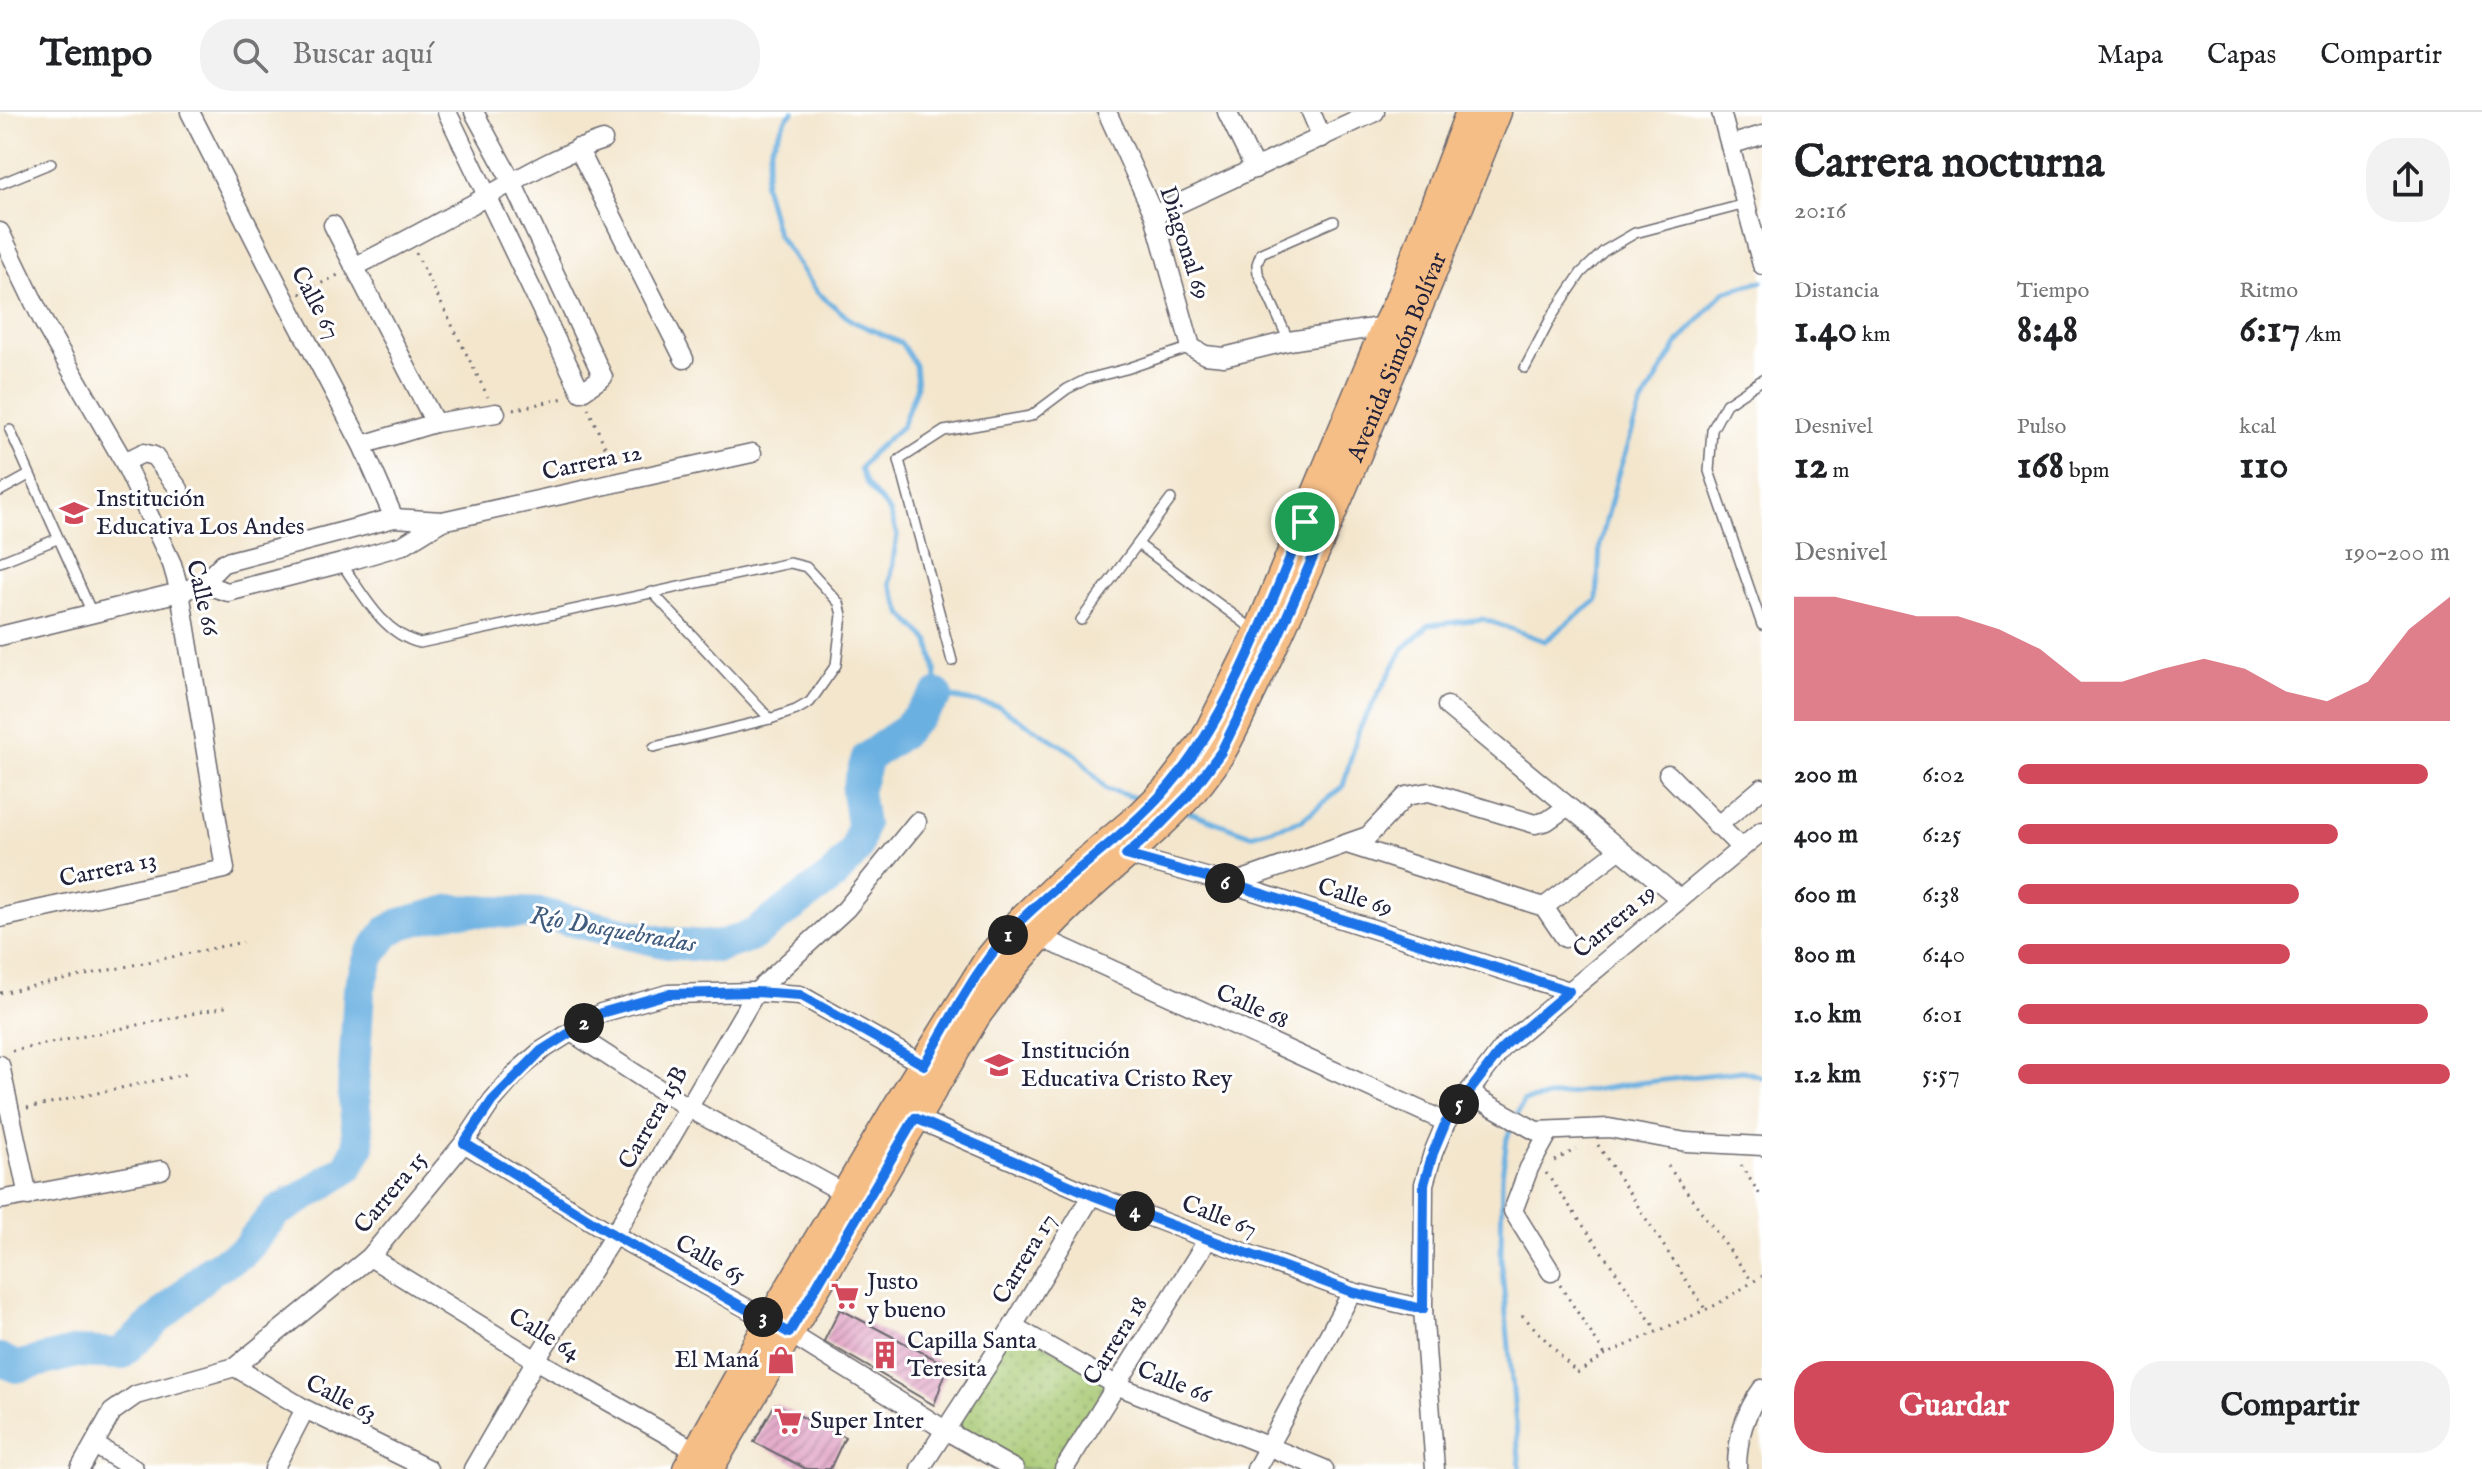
<!DOCTYPE html>
<html lang="es">
<meta charset="utf-8">
<style>
body{margin:0;font-family:"IM FELL English",serif;background:#f2f2f2;color:#202124;height:100vh;display:flex;flex-direction:column;font-size:30px;white-space:nowrap}
*{box-sizing:border-box;margin:0}
p{font-size:26px;color:#757577}
.icon{flex:none;width:44px;height:44px;fill:none;stroke:currentColor;stroke-width:2;stroke-linecap:round;stroke-linejoin:round}
.map{position:relative;flex:1;overflow:hidden}
.panel{display:flex;flex-direction:column;background:#fff;width:720px}
.panel>*{flex:none}
.pin{position:absolute;display:grid;place-items:center;width:68px;height:68px;color:#fff;margin:-34px;border:4px solid #fff;border-radius:50%;box-shadow:0 2px 8px #0007}
.km{position:absolute;width:40px;height:40px;margin:-20px;border-radius:50%;background:#222;color:#fff;font-size:22px;line-height:40px;text-align:center}
.round{display:grid;place-items:center;flex:none;width:84px;height:84px;border-radius:32px;background:#f2f2f2}
.overview{display:flex;align-items:center;justify-content:space-between;height:136px;padding:0 32px}
h1{font-size:44px;font-weight:800;line-height:60px}
.stats{display:grid;grid-template-columns:repeat(3,1fr);gap:12px;height:136px;padding:8px 32px}
.stats div{display:grid;align-content:center}
.stats b{font-size:40px;font-weight:800}
.stats small{font-size:22px;font-weight:400}
.stats p{font-size:22px}
.chart{height:224px;padding:16px 32px}
.chart p{display:flex;justify-content:space-between}
.chart svg{width:100%;height:144px;margin-top:8px;fill:#d1495b;opacity:.7}
.cta{display:flex;gap:16px;margin-top:auto;padding:16px 32px}
.cta a{flex:1;height:92px;border-radius:32px;background:#d1495b;color:#fff;font-size:32px;font-weight:800;line-height:92px;text-align:center}
.cta a+a{background:#f2f2f2;color:#202124}
ul{padding:0 32px;list-style:none;font-size:26px}
li{display:grid;grid-template-columns:128px 96px 1fr;align-items:center;height:60px}
li i{height:20px;border-radius:10px;background:#d1495b}
header{display:flex;align-items:center;gap:48px;box-sizing:border-box;height:112px;padding:0 40px;background:#fff;border-bottom:2px solid #e0e0e0}
header strong{font-size:38px}
nav{display:flex;gap:44px;margin-inline-start:auto;font-size:28px}
.search{width:560px;height:72px;background:#f2f2f2;display:flex;align-items:center;gap:20px;box-sizing:border-box;padding:0 28px;border-radius:32px;color:#757577;font-size:30px}
main{display:flex;flex:1;min-height:0}
.map>svg:first-child{display:block}
</style>
<header>
<strong>Tempo</strong>
<div class="search"><svg class="icon" aria-label="search" viewBox="0 0 24 24"><circle cx="10" cy="10" r="6"/><path d="M15 15l6 6"/></svg>Buscar aquí</div>
<nav><a>Mapa</a><a>Capas</a><a>Compartir</a></nav>
</header>
<main>
<div class="map">
<svg width="1762" height="1357" viewBox="0 0 1762 1357">
<defs>
<pattern id="grass-dots" width="8" height="8" patternUnits="userSpaceOnUse" patternTransform="scale(2)"><rect width="8" height="8" fill="#a5c770"/><path d="M2 2h.1M6 6h.1" fill="none" stroke="#86a15d" stroke-width="1.8" stroke-linecap="round"/></pattern>
<pattern id="building-hatch" width="6" height="6" patternUnits="userSpaceOnUse" patternTransform="scale(2)"><rect width="6" height="6" fill="#e09fc2"/><path d="M-1 1l2-2M0 6l6-6M5 7l2-2" fill="none" stroke="#b5819f"/></pattern>
</defs>
<rect width="100%" height="100%" fill="#fff"/>
<filter id="ink" filterUnits="userSpaceOnUse"><feTurbulence type="fractalNoise" baseFrequency=".0125" numOctaves="2"/><feDisplacementMap in="SourceGraphic" scale="16" xChannelSelector="R" yChannelSelector="G"/><feConvolveMatrix kernelMatrix="1 2 1 2 8 2 1 2 1" color-interpolation-filters="sRGB"/></filter>
<filter id="wash" filterUnits="userSpaceOnUse"><feTurbulence type="fractalNoise" baseFrequency=".006" numOctaves="4" result="noise"/><feDisplacementMap in="SourceGraphic" scale="32" xChannelSelector="R" yChannelSelector="G"/><feGaussianBlur stdDeviation="1.8" result="paint"/><feColorMatrix in="noise" values="0 0 0 0 0 0 0 0 0 0 0 0 0 0 0 0 0 1.4 0 .05"/><feComposite in="paint" operator="in"/></filter>
<g filter="url(#wash)">
<rect width="100%" height="100%" fill="#f3e6cd"/>
<!-- grass -->
<path fill="url(#grass-dots)" stroke="#647456" stroke-width="2" d="M1013,1214L1116,1273L1064,1357H1014L945,1318Z"/>
<g fill="none" stroke-linecap="round" stroke-linejoin="round">
<!-- stream -->
<g stroke="#6ab0e1" stroke-width="5">
<path d="M793,0L787,5L771,35L764,72L777,122L817,180L852,209L901,231L915,253L917,274L902,314L871,342L860,357L867,373L890,400L897,423L890,471L903,503L929,529L935,556L937,583L998,594L1077,643L1106,677L1143,688"/>
<path d="M1188,700L1251,723L1302,708L1343,674L1359,617L1403,537L1429,513L1483,507L1545,529L1597,488L1600,433L1618,362L1640,295L1678,231L1724,180L1762,169"/>
<path d="M1520,1357L1501,1147L1502,1064L1507,1026L1523,989L1638,971L1743,959L1762,965"/>
</g>
<!-- river -->
<path stroke="#6ab0e1" stroke-width="32" d="M0,1247L16,1255L77,1240L120,1242L211,1158L243,1140L276,1100L303,1085L347,1056L359,1034L353,977L359,878L370,843L387,820L400,812L453,798L542,802L667,831L717,835L753,823L832,765L856,738L862,713L857,679L867,646L904,619L937,583"/>
</g>
<g id="blocks">
<!-- building -->
<g fill="url(#building-hatch)">
<path d="M840,1197L948,1254L934,1293L824,1229Z"/>
<path d="M775,1292L845,1325L830,1357H806L754,1330Z"/>
</g>
</g>
</g>
<g filter="url(#ink)">
<use href="#blocks" fill-opacity="0" stroke="#6b676e" stroke-width="2"/>
<g fill="none" stroke-linecap="round" stroke-linejoin="round">
<defs>
<g id="service">
<path d="M0,72L51,51"/>
<path d="M1289,229L1258,161L1257,152L1261,141L1334,109"/>
<path d="M1525,256L1552,204L1581,161L1604,139L1635,121L1746,92"/>
<path d="M1762,268L1726,292L1712,318L1709,359L1762,513"/>
<path d="M10,318L92,501"/>
<path d="M0,379L29,363"/>
<path d="M1138,432L1254,518"/>
<path d="M0,450L57,427"/>
<path d="M342,452C362,481 383,522 420,531L790,451L806,455L839,491L842,503L836,553L810,590L796,598L770,607L654,635"/>
<path d="M652,480L770,607"/>
<path d="M1081,508L1171,387"/>
<path d="M952,549L899,348L944,319L1031,304L1067,277L1087,267L1126,257L1191,235"/>
</g>
<g id="minor">
<path d="M190,0L286,189L362,333L394,406"/>
<path d="M447,0L581,280L603,265L512,70L474,0"/>
<path d="M1107,0L1154,103L1191,235L1205,243L1224,245L1289,229L1386,214"/>
<path d="M1227,0L1255,57"/>
<path d="M1311,0L1322,26"/>
<path d="M1721,0L1762,153"/>
<path d="M1730,33L1762,23"/>
<path d="M578,36L684,247"/>
<path d="M1154,103L1375,0"/>
<path d="M333,113L435,311"/>
<path d="M0,120L44,211L124,350L172,452L180,480L225,757L0,806"/>
<path d="M354,155C397,134 438,111 480,88C520,66 559,42 603,28"/>
<path d="M362,333L435,311L496,301"/>
<path d="M124,350L143,341L154,344L179,377"/>
<path d="M202,472L228,480L342,451L403,433L442,409"/>
<path d="M0,524L180,480L202,472L223,451L394,406L442,409L752,341"/>
<path d="M1447,594L1680,787"/>
<path d="M1668,662L1741,736"/>
<path d="M1717,714L1762,676"/>
<path d="M1347,732L1544,795L1565,826"/>
<path d="M1126,743L1231,772L1569,879"/>
<path d="M1231,772L1368,724L1406,684L1429,680L1535,712L1547,709L1567,695"/>
<path d="M1544,795L1619,738"/>
<path d="M1038,824L1446,1010"/>
<path d="M571,920L687,995L846,1082"/>
<path d="M0,953L28,1084"/>
<path d="M1470,978L1481,988L1536,1019L1609,1016L1686,1030L1762,1034"/>
<path d="M915,1006L1092,1083L1208,1127L1352,1180L1423,1197"/>
<path d="M1549,1020L1529,1056L1513,1099L1551,1160"/>
<path d="M464,1031L614,1123L770,1209L945,1318L1014,1357"/>
<path d="M0,1088L161,1058"/>
<path d="M370,1145L536,1248L696,1339"/>
<path d="M1013,1214L1116,1273L1324,1357"/>
<path d="M235,1255L305,1297L428,1357"/>
<path d="M95,1333L134,1357"/>
<path d="M80,1357L112,1300L136,1283L235,1255L370,1145L464,1031L492,989L519,958L541,939L601,901L668,882L756,880L800,883L924,953"/>
<path d="M274,1357L305,1297"/>
<path d="M473,1357L536,1248L614,1123L756,880L846,797L917,710"/>
<path d="M920,1357L1013,1214L1092,1083"/>
<path d="M1064,1357L1208,1127"/>
<path d="M1256,1357L1352,1180"/>
<path d="M1435,1357L1423,1197L1424,1072L1433,1041L1446,1010L1504,934L1762,719"/>
<path d="M1737,1357C1737,1328 1745,1300 1762,1277"/>
</g>
<g id="primary">
<path d="M687,1357L770,1209L895,998L988,848L1019,810L1061,770L1142,702L1169,675L1204,629L1258,521L1386,214L1398,190L1470,0"/>
<path id="s1" d="M709,1357L976,904C1007,860 1040,821 1079,785C1128,739 1187,698 1222,639C1233,620 1242,599 1252,579C1280,521 1306,462 1331,403C1389,269 1443,135 1497,0"/>
</g>
</defs>
<!-- service casing -->
<use href="#service" stroke="#6b676e" stroke-width="12"/>
<!-- minor casing -->
<use href="#minor" stroke="#6b676e" stroke-width="21"/>
<!-- primary casing -->
<use href="#primary" stroke="#6b676e" stroke-width="31"/>
<!-- path -->
<g stroke="#6b676e" stroke-width="3" stroke-dasharray="2 6" stroke-linecap="butt">
<path d="M416,141L488,285"/>
<path d="M300,182L340,162"/>
<path d="M588,296L614,355"/>
<path d="M513,298L564,286"/>
<path d="M0,881L243,830"/>
<path d="M12,939L230,894"/>
<path d="M27,996L191,961"/>
<path d="M1598,1033L1705,1197"/>
<path d="M1555,1049L1576,1037"/>
<path d="M1741,1053L1762,1086"/>
<path d="M1668,1054L1752,1169"/>
<path d="M1546,1061L1657,1218"/>
<path d="M1560,1173L1605,1243"/>
<path d="M1522,1203L1577,1261L1605,1243L1716,1193L1762,1164"/>
</g>
<!-- service -->
<use href="#service" stroke="#fff" stroke-width="9"/>
<!-- minor -->
<use href="#minor" stroke="#fff" stroke-width="18"/>
<!-- primary -->
<use href="#primary" stroke="#f6be87" stroke-width="28"/>
</g>
</g>
<g fill="none" stroke-linecap="round" stroke-linejoin="round" filter="url(#ink)">
<defs>
<path id="route" d="M1305,410L1325,418L1276,529L1221,640L1189,683L1157,716L1126,743L1231,772L1569,879L1504,934L1446,1010L1433,1041L1424,1072L1423,1197L1352,1180L1208,1127L1092,1083L915,1006L789,1221L614,1123L464,1031L492,989L541,939L601,901L668,882L756,880L800,883L924,953C953,903 980,848 1022,807C1069,761 1128,723 1170,673C1231,602 1268,496 1305,410Z"/>
</defs>
<!-- route casing -->
<use href="#route" stroke="#fff" stroke-width="16"/>
<!-- route -->
<use href="#route" stroke="#1a73e8" stroke-width="10"/>
</g>
<!-- icons -->
<defs>
<symbol id="school-bare" viewBox="-9 -9 18 18"><path d="M0-5L7-2L0 1L-7-2ZM-4 1L0 2.5L4 1V4Q0 6-4 4Z" fill="#d1495b" stroke="#fff" stroke-width="2.5" paint-order="stroke"/></symbol>
<symbol id="supermarket-bare" viewBox="-9 -9 18 18"><path d="M-6-5.5h2.5l.6 2H6L4.5 2H-2.5L-4.4-4H-6ZM-1.5 3.2a1.3 1.3 0 1 0 .1 0ZM3 3.2a1.3 1.3 0 1 0 .1 0Z" fill="#d1495b" stroke="#fff" stroke-width="2.5" paint-order="stroke"/></symbol>
<symbol id="building-bare" viewBox="-9 -9 18 18"><path d="M-4-6H4V6H1V3H-1V6H-4ZM-2.5-4.3h1.7v1.8h-1.7ZM.8-4.3h1.7v1.8H.8ZM-2.5-1h1.7V.8h-1.7ZM.8-1h1.7V.8H.8Z" fill="#d1495b" stroke="#fff" stroke-width="2.5" paint-order="stroke"/></symbol>
<symbol id="shop-bare" viewBox="-9 -9 18 18"><path d="M-5-2.5h2.3a2.7 3.5 0 0 1 5.4 0H5L5.5 6h-11ZM-1.5-2.5h3a1.5 2.3 0 0 0-3 0Z" fill="#d1495b" stroke="#fff" stroke-width="2.5" paint-order="stroke"/></symbol>
</defs>
<g fill-rule="evenodd">
<use href="#school-bare" x="54" y="381" width="40" height="40"/>
<use href="#school-bare" x="979" y="933" width="40" height="40"/>
<use href="#supermarket-bare" x="825" y="1164" width="40" height="40"/>
<use href="#building-bare" x="865" y="1223" width="40" height="40"/>
<use href="#shop-bare" x="761" y="1228" width="40" height="40"/>
<use href="#supermarket-bare" x="768" y="1289" width="40" height="40"/>
</g>
<g text-anchor="middle" dominant-baseline="central" stroke-width="6" stroke-linejoin="round" paint-order="stroke">
<!-- street labels -->
<g font-size="24" fill="#22223b" stroke="#fff">
<text transform="translate(1184 131) rotate(72)">Diagonal 69</text>
<text transform="translate(315 191) rotate(62)">Calle 67</text>
<text stroke="none"><textPath href="#s1" startOffset="1320">Avenida Simón Bolívar</textPath></text>
<text transform="translate(592 351) rotate(-12)">Carrera 12</text>
<text transform="translate(202 486) rotate(77)">Calle 66</text>
<text transform="translate(108 758) rotate(-12)">Carrera 13</text>
<text transform="translate(1355 786) rotate(18)">Calle 69</text>
<text transform="translate(1615 810) rotate(-40)">Carrera 19</text>
<text transform="translate(1252 895) rotate(24)">Calle 68</text>
<text transform="translate(654 1006) rotate(-60)">Carrera 15B</text>
<text transform="translate(391 1081) rotate(-50)">Carrera 15</text>
<text transform="translate(1219 1105) rotate(21)">Calle 67</text>
<text transform="translate(1025 1147) rotate(-59)">Carrera 17</text>
<text transform="translate(710 1148) rotate(29)">Calle 65</text>
<text transform="translate(544 1223) rotate(31)">Calle 64</text>
<text transform="translate(1116 1229) rotate(-58)">Carrera 18</text>
<text transform="translate(1174 1271) rotate(22)">Calle 66</text>
<text transform="translate(341 1287) rotate(27)">Calle 63</text>
</g>
<!-- poi labels -->
<g font-size="24" fill="#22223b" stroke="#fff" text-anchor="start">
<text x="96" y="387">Institución<tspan x="96" dy="28">Educativa Los Andes</tspan></text>
<text x="1021" y="939">Institución<tspan x="1021" dy="28">Educativa Cristo Rey</tspan></text>
<text x="867" y="1170">Justo<tspan x="867" dy="28">y bueno</tspan></text>
<text x="907" y="1229">Capilla Santa<tspan x="907" dy="28">Teresita</tspan></text>
<text x="759" y="1248" text-anchor="end">El Maná</text>
<text x="810" y="1309">Super Inter</text>
</g>
<!-- water labels -->
<g font-size="26" font-style="italic" fill="#3f5b7d" stroke="#fff">
<text transform="translate(613 818) rotate(10)">Río Dosquebradas</text>
</g>
</g>
</svg>
<div class="pin" style="left:1305px;top:410px;background:#1e9e55"><svg class="icon" aria-label="arrive" viewBox="0 0 24 24"><path d="M6 21V4h12l-3 4 3 4H6"/></svg></div>
<b class="km" style="left:1008px;top:823px">1</b>
<b class="km" style="left:584px;top:911px">2</b>
<b class="km" style="left:763px;top:1205px">3</b>
<b class="km" style="left:1135px;top:1099px">4</b>
<b class="km" style="left:1459px;top:992px">5</b>
<b class="km" style="left:1225px;top:771px">6</b>
</div>
<section class="panel">
<div class="overview"><div><h1>Carrera nocturna</h1><p>20:16</p></div><a class="round"><svg class="icon" aria-label="share" viewBox="0 0 24 24"><path d="M12 15V3M7 8l5-5 5 5M5 13v7h14v-7"/></svg></a></div>
<div class="stats">
<div><p>Distancia</p><b>1.40<small> km</small></b></div>
<div><p>Tiempo</p><b>8:48</b></div>
<div><p>Ritmo</p><b>6:17<small> /km</small></b></div>
</div>
<div class="stats">
<div><p>Desnivel</p><b>12<small> m</small></b></div>
<div><p>Pulso</p><b>168<small> bpm</small></b></div>
<div><p>kcal</p><b>110</b></div>
</div>
<div class="chart"><p><span>Desnivel</span>190–200 m</p>
<svg viewBox="0 0 160 44" preserveAspectRatio="none"><path d="M0 44V6L10 6L20 9L30 12L40 12L50 16L60 22L70 32L80 32L90 28L100 25L110 28L120 35L130 38L140 32L150 16L160 6V44z"/></svg>
</div>
<ul>
<li><b>200 m</b>6:02<i style="width:95%"></i></li>
<li><b>400 m</b>6:25<i style="width:74%"></i></li>
<li><b>600 m</b>6:38<i style="width:65%"></i></li>
<li><b>800 m</b>6:40<i style="width:63%"></i></li>
<li><b>1.0 km</b>6:01<i style="width:95%"></i></li>
<li><b>1.2 km</b>5:57<i style="width:100%"></i></li>
</ul>
<div class="cta"><a>Guardar</a><a>Compartir</a></div>
</section>
</main>
